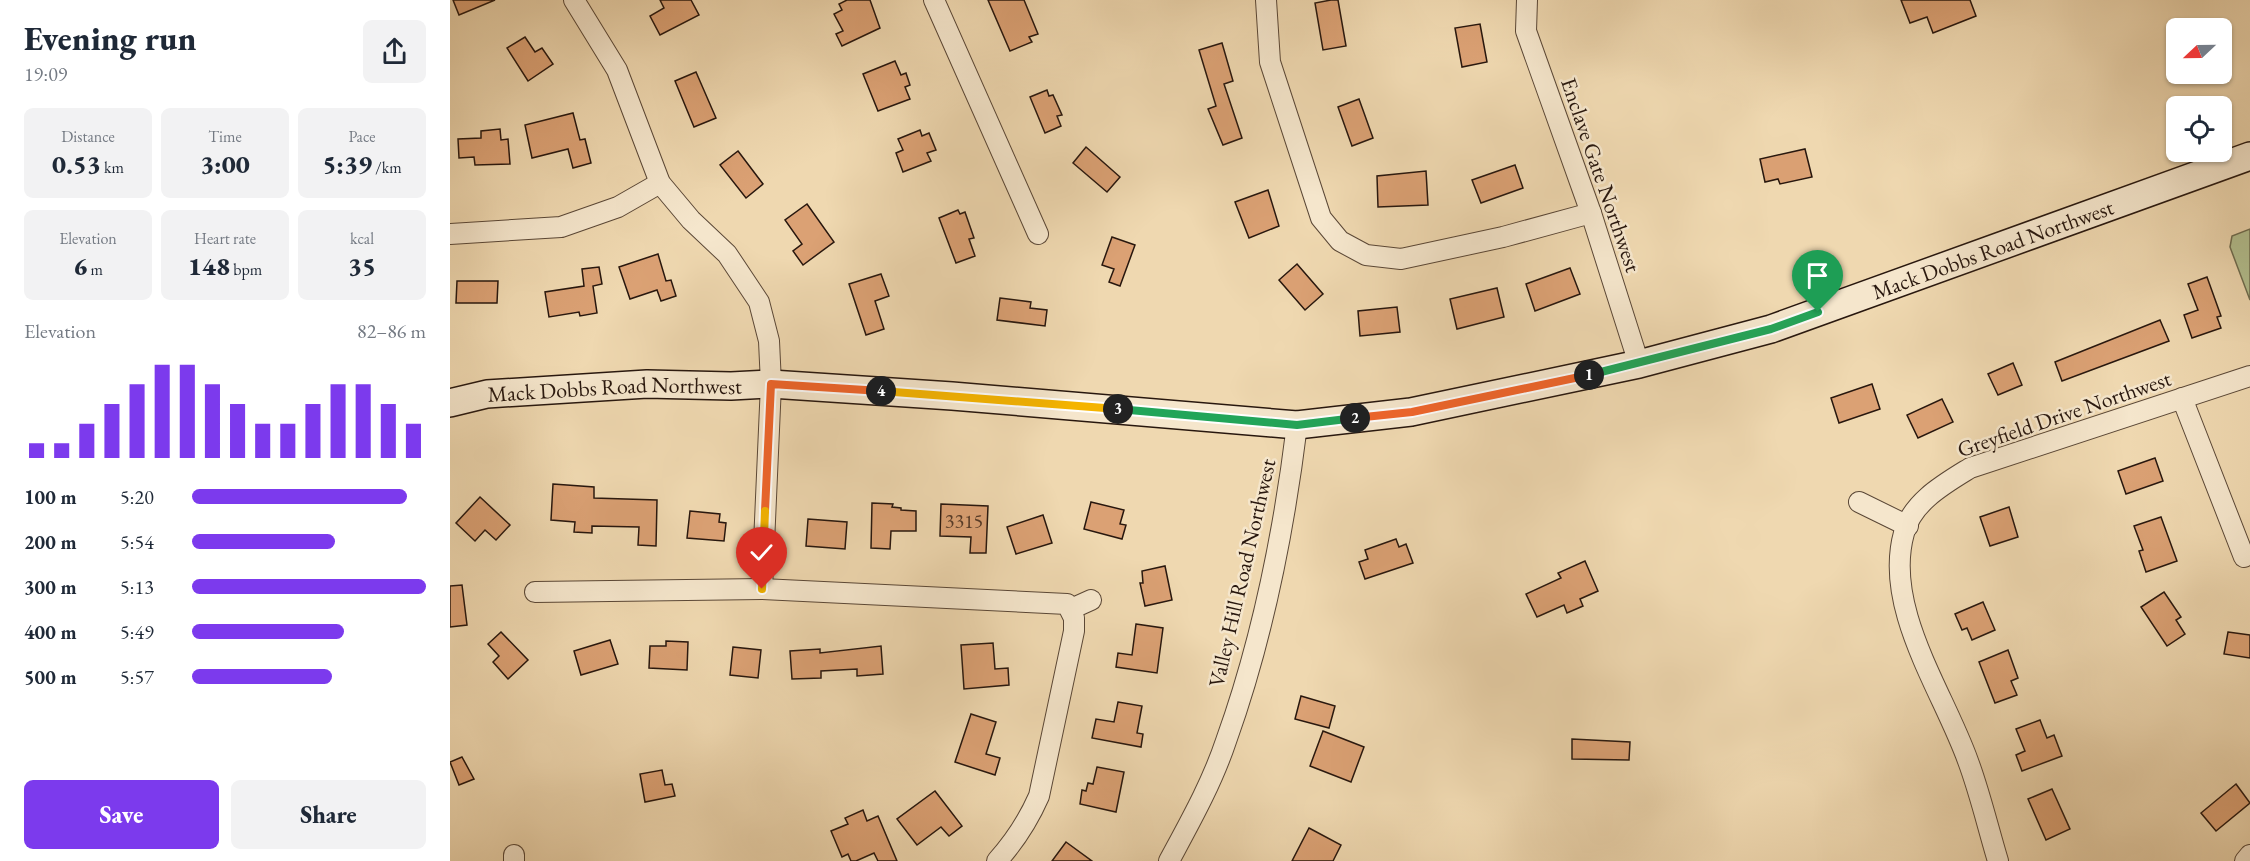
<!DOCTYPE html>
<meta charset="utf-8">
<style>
body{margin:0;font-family:"EB Garamond",serif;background:#f2f2f3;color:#1f2937;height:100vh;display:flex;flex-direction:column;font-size:22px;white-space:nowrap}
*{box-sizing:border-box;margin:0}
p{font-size:20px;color:#747a83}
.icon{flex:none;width:33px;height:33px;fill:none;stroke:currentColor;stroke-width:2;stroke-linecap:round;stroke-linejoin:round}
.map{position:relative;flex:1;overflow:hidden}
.side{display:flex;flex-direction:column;background:#fff;width:450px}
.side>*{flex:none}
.needle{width:39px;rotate:248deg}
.fabs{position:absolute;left:1716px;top:18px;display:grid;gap:12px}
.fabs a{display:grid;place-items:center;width:66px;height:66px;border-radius:9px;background:#fff;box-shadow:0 2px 4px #0004;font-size:30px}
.pin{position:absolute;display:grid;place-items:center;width:51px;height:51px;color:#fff;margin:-62px -26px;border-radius:50% 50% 50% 0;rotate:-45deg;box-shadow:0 0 6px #0007}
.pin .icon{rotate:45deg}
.km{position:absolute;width:30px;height:30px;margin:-15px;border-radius:50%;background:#222;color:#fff;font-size:16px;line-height:30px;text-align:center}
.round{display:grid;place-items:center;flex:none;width:63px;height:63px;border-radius:9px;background:#f2f2f3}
.overview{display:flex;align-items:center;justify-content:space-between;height:102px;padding:0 24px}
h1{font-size:33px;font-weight:800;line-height:45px}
.stats{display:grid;grid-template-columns:repeat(3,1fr);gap:9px;height:102px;padding:6px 24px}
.stats div{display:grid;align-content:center;border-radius:9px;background:#f2f2f3;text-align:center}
.stats b{font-size:26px;font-weight:800}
.stats small{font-size:16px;font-weight:400}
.stats p{font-size:16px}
.chart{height:168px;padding:12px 24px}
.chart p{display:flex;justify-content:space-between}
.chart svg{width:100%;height:108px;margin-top:6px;stroke:#7c3aed;stroke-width:6}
.primary-button{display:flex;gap:12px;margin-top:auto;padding:12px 24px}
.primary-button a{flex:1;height:69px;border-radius:9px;background:#7c3aed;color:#fff;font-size:24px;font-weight:800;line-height:69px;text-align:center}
.primary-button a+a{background:#f2f2f3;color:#1f2937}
ul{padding:0 24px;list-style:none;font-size:20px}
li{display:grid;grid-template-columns:96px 72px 1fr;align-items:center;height:45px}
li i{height:15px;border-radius:8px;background:#7c3aed}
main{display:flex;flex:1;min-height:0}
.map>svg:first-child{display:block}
</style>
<main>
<section class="side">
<div class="overview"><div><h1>Evening run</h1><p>19:09</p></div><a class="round"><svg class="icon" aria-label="share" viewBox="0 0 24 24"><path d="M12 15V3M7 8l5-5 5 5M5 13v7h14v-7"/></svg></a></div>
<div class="stats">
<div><p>Distance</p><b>0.53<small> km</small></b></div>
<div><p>Time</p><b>3:00</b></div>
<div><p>Pace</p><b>5:39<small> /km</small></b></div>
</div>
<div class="stats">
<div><p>Elevation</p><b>6<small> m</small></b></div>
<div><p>Heart rate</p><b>148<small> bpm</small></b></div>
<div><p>kcal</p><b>35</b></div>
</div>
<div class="chart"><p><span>Elevation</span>82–86 m</p>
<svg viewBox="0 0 160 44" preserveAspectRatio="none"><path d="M5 44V38M15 44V38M25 44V30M35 44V22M45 44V14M55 44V6M65 44V6M75 44V14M85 44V22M95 44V30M105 44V30M115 44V22M125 44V14M135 44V14M145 44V22M155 44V30"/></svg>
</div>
<ul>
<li><b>100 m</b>5:20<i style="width:92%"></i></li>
<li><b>200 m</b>5:54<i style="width:61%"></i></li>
<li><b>300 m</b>5:13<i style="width:100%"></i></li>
<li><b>400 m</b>5:49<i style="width:65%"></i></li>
<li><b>500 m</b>5:57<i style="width:60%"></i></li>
</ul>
<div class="primary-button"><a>Save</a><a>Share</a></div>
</section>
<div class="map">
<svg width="1800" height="861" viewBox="0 0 1800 861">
<rect width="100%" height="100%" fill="#efd8b0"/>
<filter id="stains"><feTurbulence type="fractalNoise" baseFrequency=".00333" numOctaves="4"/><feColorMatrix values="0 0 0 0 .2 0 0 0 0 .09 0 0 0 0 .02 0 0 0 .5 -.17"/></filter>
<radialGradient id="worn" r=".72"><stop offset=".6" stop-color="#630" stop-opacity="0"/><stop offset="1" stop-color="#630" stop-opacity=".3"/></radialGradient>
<!-- green -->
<path fill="#b3c090" stroke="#6e6c4f" stroke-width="1.5" d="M1800,229V300L1780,247L1782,236Z"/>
<!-- building -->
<g fill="#dba174" stroke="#28170e" stroke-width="1.5">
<path d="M3,0H45L9,15Z"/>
<path d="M210,0H241L249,15L210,35L200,16L214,8Z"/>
<path d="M397,0H420L430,28L392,46L386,34L393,31L384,14L392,10L389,4Z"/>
<path d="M538,0H574L588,34L579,37L582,42L560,51Z"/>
<path d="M881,0H888L896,46L873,50L865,3Z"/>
<path d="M1451,0H1520L1526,16L1483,33L1477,17L1460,23Z"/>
<path d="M1030,24L1037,62L1012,67L1005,28Z"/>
<path d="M75,37L85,52L92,48L103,64L78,81L57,48Z"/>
<path d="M772,43L783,81L774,84L792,138L773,145L758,109L766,106L749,50Z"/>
<path d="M445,61L451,75L456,73L460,85L455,87L460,99L428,111L413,74Z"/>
<path d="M246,72L266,118L244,127L225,81Z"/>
<path d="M597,90L599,96L603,95L612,115L607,116L611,126L595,133L580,97Z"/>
<path d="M909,99L923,138L902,146L888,107Z"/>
<path d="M123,113L130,140L135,139L141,163L123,168L118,149L82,158L75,125Z"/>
<path d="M50,129L51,140L58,139L60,164L25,165L24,157L9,158L8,139L31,138V131Z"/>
<path d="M470,130L472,136L479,133L486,150L477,153L481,161L453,172L446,153L453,150L448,139Z"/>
<path d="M636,147L670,177L657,192L623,163Z"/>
<path d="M1355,149L1362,177L1330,184L1328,179L1315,182L1310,159Z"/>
<path d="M288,151L313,184L296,198L270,165Z"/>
<path d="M1065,165L1073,188L1031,203L1022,180Z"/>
<path d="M976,171L978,205L928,207L927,176Z"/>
<path d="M818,190L829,226L799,238L785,202Z"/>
<path d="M357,204L384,242L353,265L343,251L352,244L335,220Z"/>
<path d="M508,210L510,214L515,212L524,238L519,239L525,256L506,263L489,218Z"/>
<path d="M662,237L685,245L670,286L659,282L664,269L652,265Z"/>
<path d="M208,254L216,281L221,280L226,296L211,301L207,290L180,299L169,267Z"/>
<path d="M847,264L873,294L855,310L829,280Z"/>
<path d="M149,267L152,284L143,286L147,313L130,316L129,312L99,317L95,292L134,286L132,269Z"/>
<path d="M1120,268L1130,294L1085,311L1076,284Z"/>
<path d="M431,274L439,296L425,301L434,329L416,335L399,284Z"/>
<path d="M1757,277L1771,316L1767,317L1771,328L1742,338L1734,315L1748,310L1738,284Z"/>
<path d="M7,281H48L47,303H6Z"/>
<path d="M1047,288L1054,317L1007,329L1000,299Z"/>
<path d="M550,298L581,302L580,308L597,310L595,326L547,320Z"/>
<path d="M947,307L950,332L910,336L908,311Z"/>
<path d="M1710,320L1719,341L1612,381L1605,362Z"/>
<path d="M1563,363L1572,385L1548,395L1538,374Z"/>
<path d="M1422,384L1430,409L1389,423L1381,398Z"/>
<path d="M1492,399L1503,422L1468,438L1457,415Z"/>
<path d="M1705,458L1713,481L1676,494L1668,471Z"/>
<path d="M103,484L144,487V498L207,500L206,546L188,545L189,527L142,526V533L124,532L125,522L101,520Z"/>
<path d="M30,497L60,525L46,540L35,530L25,541L6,523Z"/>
<path d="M641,502L674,510L670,524L676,525L672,539L634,529Z"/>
<path d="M422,503L443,504L442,507L451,508V510L466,511V531H441L440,549L421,548Z"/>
<path d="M491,504L538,506L536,553H520L521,537L490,536Z"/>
<path d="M1559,507L1568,537L1540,546L1530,517Z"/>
<path d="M240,511L270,514L269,522L276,523L274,541L237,538Z"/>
<path d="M593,515L602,543L566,554L557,527Z"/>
<path d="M1711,517L1727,561L1696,572L1689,551L1693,550L1684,526Z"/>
<path d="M358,519L397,522L395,549L356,546Z"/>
<path d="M946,539L949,547L956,544L963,563L915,579L909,562L918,559L915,550Z"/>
<path d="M1135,561L1148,591L1130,599L1133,606L1117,613L1114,605L1087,617L1076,594L1111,578L1108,573Z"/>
<path d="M715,566L722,600L695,606L690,583H693L692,571Z"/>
<path d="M12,585L17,625L0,627V586Z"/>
<path d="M1714,592L1731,617L1726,620L1735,634L1717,646L1691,607Z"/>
<path d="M1533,602L1545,630L1522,640L1517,628L1512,630L1505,614Z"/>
<path d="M686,624L713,628L707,673L666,667L668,653L682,655Z"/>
<path d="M51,632L78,660L58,679L43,662L49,656L38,644Z"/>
<path d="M1778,632L1800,635V658L1774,654Z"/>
<path d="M160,640L168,664L131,675L124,651Z"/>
<path d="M216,641L238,642L237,670L199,668L200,646H216Z"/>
<path d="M543,643L545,669L558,668L559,685L514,689L511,645Z"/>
<path d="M431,646L433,674L407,676V669L371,671V678L342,679L340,651L370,649V653Z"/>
<path d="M283,647L311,650L308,678L280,675Z"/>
<path d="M1558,650L1568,678L1561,681L1567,695L1545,703L1529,662Z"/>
<path d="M851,696L885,706L879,728L845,719Z"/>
<path d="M668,702L692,706L687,733L693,734L691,747L642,738L646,719L664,722Z"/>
<path d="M521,714L546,722L536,754L550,758L545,775L505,762Z"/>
<path d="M1590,720L1597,738L1604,735L1612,756L1572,771L1566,755L1575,751L1566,729Z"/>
<path d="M873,731L914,747L901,782L860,766Z"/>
<path d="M1122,739L1180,742L1179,760L1122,759Z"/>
<path d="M12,757L24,779L9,785L0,762Z"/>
<path d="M647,767L674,772L666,812L630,804L632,790L636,791L638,783L643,784Z"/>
<path d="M212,770L215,785L222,784L225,796L195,802L190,774Z"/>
<path d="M1786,784L1800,803L1766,831L1751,813Z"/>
<path d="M1602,789L1620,829L1596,840L1578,799Z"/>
<path d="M485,791L512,826L499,836L491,827L467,845L447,819Z"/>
<path d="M413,810L417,821L428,816L447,861H428L424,853L406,861H401L398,854L392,857L381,831L398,824L395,818Z"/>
<path d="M859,828L891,845L883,861H842Z"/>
<path d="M616,842L642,861H602Z"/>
</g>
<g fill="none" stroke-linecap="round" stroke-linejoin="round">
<defs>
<g id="street">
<path d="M124,0L167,70L210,183L241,220L277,254L309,302L319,341L321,384L312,589"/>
<path d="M484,0L588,234"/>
<path d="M816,0L820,62L871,218L890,241L916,255L951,259L1053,237L1141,213"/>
<path d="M1077,0L1076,31L1141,213L1189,364"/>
<path d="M0,234L111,227L168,207L210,183"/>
<path d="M1732,398L1794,557"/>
<path d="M1409,502L1458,526"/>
<path d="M85,592L312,589L617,604L624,618V631L589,796C578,821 565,841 547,861"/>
<path d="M621,609L641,600"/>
<path d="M64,861V855"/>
<path d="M719,861C740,822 762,783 776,741C812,641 834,531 847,425"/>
<path d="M1548,861C1538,828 1530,793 1518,761C1493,691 1433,608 1454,533C1462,502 1494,484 1520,468L1800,376"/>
<path d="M1795,861L1800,855"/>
</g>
<g id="secondary">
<path id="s1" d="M0,403L37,394L197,384L281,386L321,384L502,396L847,425L961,412L1189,364L1321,329L1800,156"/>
</g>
</defs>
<!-- street casing -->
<use href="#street" stroke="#5a4736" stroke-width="22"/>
<!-- secondary casing -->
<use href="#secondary" stroke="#28170e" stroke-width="30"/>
<!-- street -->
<use href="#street" stroke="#f5e6cc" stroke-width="20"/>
<!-- secondary -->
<use href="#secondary" stroke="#f5e6cc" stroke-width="27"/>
</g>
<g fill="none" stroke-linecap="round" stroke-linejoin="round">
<defs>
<path id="split-1" d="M1139,375L1321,329L1368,312"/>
<path id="split-2" d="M905,418L962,412L1139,375"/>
<path id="split-3" d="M668,409L847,425L905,418"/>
<path id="split-4" d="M431,391L668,409"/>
<path id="split-5" d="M315,511L321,384L431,391"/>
<path id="split-6" d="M312,589L315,511"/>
</defs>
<!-- split-1 casing -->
<use href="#split-1" stroke="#fff" stroke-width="12"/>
<!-- split-2 casing -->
<use href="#split-2" stroke="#fff" stroke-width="12"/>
<!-- split-3 casing -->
<use href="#split-3" stroke="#fff" stroke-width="12"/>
<!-- split-4 casing -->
<use href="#split-4" stroke="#fff" stroke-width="12"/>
<!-- split-5 casing -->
<use href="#split-5" stroke="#fff" stroke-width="12"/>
<!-- split-6 casing -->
<use href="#split-6" stroke="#fff" stroke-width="12"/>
<!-- split-1 -->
<use href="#split-1" stroke="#22a559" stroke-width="8"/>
<!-- split-2 -->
<use href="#split-2" stroke="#f0652b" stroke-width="8"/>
<!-- split-3 -->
<use href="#split-3" stroke="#22a559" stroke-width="8"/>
<!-- split-4 -->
<use href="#split-4" stroke="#f5b400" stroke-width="8"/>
<!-- split-5 -->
<use href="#split-5" stroke="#f0652b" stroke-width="8"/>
<!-- split-6 -->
<use href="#split-6" stroke="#f5b400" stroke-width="8"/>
</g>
<g text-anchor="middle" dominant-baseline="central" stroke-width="5" stroke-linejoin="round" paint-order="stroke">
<!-- number labels -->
<g font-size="20" fill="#553a28">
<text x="514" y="521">3315</text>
</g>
<!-- street labels -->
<g font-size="22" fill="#28170e" stroke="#f5e6cc">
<text transform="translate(1151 175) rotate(71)">Enclave Gate Northwest</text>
<text stroke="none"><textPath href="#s1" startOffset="1570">Mack Dobbs Road Northwest</textPath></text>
<text stroke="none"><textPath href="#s1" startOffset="166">Mack Dobbs Road Northwest</textPath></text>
<text transform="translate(1614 414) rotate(-19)">Greyfield Drive Northwest</text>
<text transform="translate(792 573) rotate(-77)">Valley Hill Road Northwest</text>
</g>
</g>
<rect width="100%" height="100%" filter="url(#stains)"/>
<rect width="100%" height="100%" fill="url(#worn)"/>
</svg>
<div class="fabs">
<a><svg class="needle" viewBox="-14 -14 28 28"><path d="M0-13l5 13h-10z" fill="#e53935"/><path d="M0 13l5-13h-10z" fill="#747a83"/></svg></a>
<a><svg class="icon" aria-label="locate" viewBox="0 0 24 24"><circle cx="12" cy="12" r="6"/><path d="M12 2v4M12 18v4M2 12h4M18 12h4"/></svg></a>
</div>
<div class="pin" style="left:1368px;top:312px;background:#1e9e55"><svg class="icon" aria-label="arrive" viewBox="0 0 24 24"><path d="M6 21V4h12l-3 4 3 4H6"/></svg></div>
<div class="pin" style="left:312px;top:589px;background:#d93025"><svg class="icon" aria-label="check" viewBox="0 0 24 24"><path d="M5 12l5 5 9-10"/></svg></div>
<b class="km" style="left:1139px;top:375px">1</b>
<b class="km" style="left:905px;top:418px">2</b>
<b class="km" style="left:668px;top:409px">3</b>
<b class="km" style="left:431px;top:391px">4</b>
</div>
</main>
